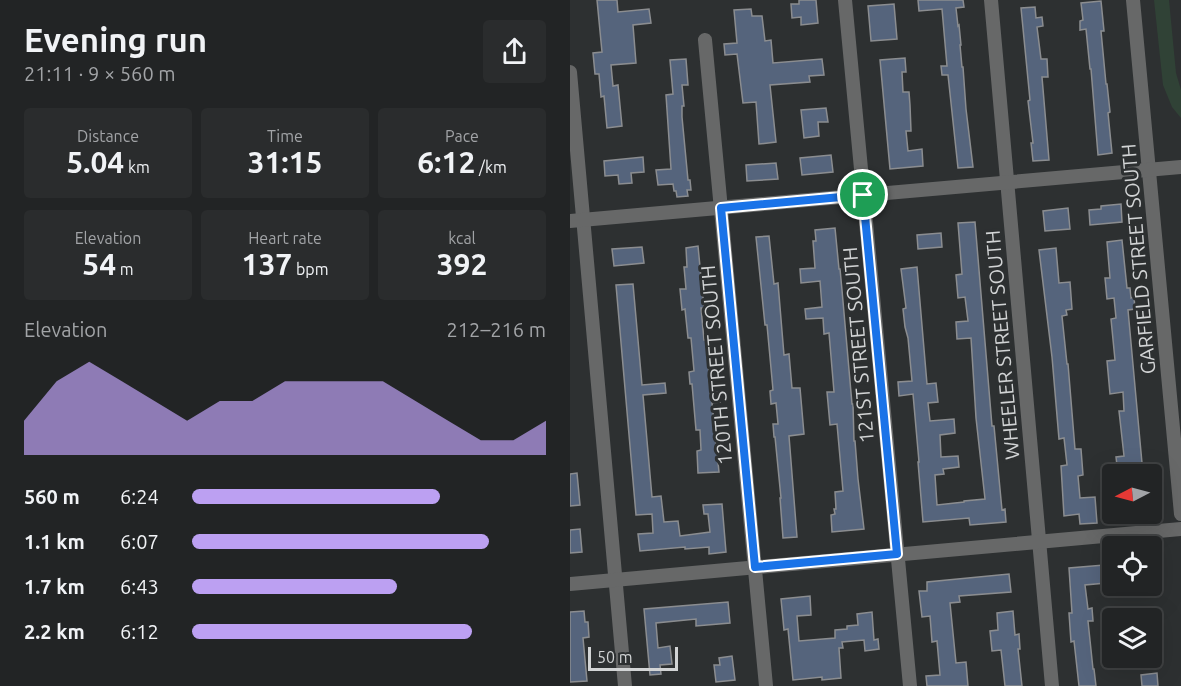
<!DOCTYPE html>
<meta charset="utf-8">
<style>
body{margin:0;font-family:Ubuntu,sans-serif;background:#2a2c2d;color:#f1f3f6;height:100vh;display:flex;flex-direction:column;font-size:22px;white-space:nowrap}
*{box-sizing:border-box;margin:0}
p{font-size:20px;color:#a2a4a7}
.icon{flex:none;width:33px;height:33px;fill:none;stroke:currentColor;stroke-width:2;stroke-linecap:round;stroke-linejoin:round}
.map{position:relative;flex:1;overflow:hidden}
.sheet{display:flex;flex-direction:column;background:#222425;width:570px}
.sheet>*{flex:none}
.needle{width:39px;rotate:264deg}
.buttons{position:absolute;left:532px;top:464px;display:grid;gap:12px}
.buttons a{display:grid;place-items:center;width:60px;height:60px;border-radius:6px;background:#222425;box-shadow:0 6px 24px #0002,0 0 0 2px #3f4142;font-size:30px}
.scale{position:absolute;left:18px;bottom:15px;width:90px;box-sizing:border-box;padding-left:6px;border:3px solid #d2d4d5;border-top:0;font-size:16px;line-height:21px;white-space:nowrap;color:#d2d4d5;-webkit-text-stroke:4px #2d3031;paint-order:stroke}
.pin{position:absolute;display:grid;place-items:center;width:51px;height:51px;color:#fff;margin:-26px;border:3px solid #fff;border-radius:50%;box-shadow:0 2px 6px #0007}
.round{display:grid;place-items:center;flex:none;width:63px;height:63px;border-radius:6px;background:#2a2c2d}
.headline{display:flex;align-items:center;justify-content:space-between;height:102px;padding:0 24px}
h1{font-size:33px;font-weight:600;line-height:45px}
.metrics{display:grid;grid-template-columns:repeat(3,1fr);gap:9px;height:102px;padding:6px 24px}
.metrics div{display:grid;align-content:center;border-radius:6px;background:#2a2c2d;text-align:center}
.metrics b{font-size:30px;font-weight:600}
.metrics small{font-size:16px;font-weight:400}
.metrics p{font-size:16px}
.chart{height:168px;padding:12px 24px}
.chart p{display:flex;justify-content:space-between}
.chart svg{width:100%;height:108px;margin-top:6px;fill:#bca0f2;opacity:.7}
ul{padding:0 24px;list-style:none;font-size:20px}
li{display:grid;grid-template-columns:96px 72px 1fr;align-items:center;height:45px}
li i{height:15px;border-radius:8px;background:#bca0f2}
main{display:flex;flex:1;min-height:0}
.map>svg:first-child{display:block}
</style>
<main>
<section class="sheet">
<div class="headline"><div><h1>Evening run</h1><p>21:11 · 9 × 560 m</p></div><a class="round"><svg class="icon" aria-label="share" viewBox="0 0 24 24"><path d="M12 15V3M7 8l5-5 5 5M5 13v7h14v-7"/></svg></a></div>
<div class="metrics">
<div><p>Distance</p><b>5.04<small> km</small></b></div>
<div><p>Time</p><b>31:15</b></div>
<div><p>Pace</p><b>6:12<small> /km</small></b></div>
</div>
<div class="metrics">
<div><p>Elevation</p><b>54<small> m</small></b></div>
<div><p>Heart rate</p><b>137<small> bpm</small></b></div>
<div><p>kcal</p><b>392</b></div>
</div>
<div class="chart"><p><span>Elevation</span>212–216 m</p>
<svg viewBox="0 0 160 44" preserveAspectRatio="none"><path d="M0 44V30L10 14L20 6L30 14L40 22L50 30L60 22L70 22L80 14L90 14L100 14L110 14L120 22L130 30L140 38L150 38L160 30V44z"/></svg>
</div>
<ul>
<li><b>560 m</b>6:24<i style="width:70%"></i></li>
<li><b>1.1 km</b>6:07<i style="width:84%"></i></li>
<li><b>1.7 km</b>6:43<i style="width:58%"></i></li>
<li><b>2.2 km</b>6:12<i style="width:79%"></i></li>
</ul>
</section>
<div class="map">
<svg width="611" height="686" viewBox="0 0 611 686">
<rect width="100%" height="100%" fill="#2d3031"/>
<!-- green -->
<path fill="#304236" d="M584,0H599L606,73L611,90V118L602,107L593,85Z"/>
<!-- building -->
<g fill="#55647c" stroke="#8b8d90" stroke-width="1.5">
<path d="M27,0H47L48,12L79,9L81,23L63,25L66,63L41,65L43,86L48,85L52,126L37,128L34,96L31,97L29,74H25L23,53L32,52Z"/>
<path d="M229,0H246L248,23L231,25V17L222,18L221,4H229Z"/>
<path d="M348,0H393L394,7L386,8L388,26L389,25L391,45H390L392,67H393L396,109L403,167L388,168L378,75H372L371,66H377L372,9L349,11Z"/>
<path d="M531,1L534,31H531L536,84H537L540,112L538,113L542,153L528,155L521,69H520L516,29L510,30V21L513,20L511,3Z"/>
<path d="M324,4L327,39L301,41L298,6Z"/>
<path d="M465,7L466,18L472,17L473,26L467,27L471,59H477L478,77H472L479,160L463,161L461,143H463L458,101L460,100L451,8Z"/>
<path d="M181,9L182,16H192L195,41L201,40L203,63L252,59L254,75L239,76L240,82L200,85L206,142L189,144L186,102L173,103L167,54L155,55L154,44L167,43L164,10Z"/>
<path d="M335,58L336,72H332L333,92H339L340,105L341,131H336L338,151L352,149L353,166L320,169L310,60Z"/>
<path d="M116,59L118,85H112L114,106H112V117L118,180H120L121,190H117L118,196L107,197L106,191H104L103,184L88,185L86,170L101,169L96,95L103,94L100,60Z"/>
<path d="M256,108L258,122H248L249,136L234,138L231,110Z"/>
<path d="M261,155L263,172L232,175L230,158Z"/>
<path d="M73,157L74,172L61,173L62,183L49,184L48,175L35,176L34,161Z"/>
<path d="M206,163L208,179L177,181L176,165Z"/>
<path d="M551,204L552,222L520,225L519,210L531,209V206Z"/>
<path d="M498,208L500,229L475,231L473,211Z"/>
<path d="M405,222L422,426H424L432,510L435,509L436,522L400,525L399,518L353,522L348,462H349L343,394L329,396L328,382L342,381L338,338L335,327L333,309L336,308L331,269L347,267L357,384L366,383L368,402L358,403L360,421L384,419L385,433L370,435L371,457L388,456L389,467L373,469L374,474L365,475L367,505L394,502V501L415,499L406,418L401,338L387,339L386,322L398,321L395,297L388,298L386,275L392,274L388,223Z"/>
<path d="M265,228L269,269H270L272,290L282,404H283L284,441H285L288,479L294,529L262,532L261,515L265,514L264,509H266L265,492L273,491L267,424L260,425L257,392H264L259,333L254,334L253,318L236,319L235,309L252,307L250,281L231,283L230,269L245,268L243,241H246L245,230Z"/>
<path d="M371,233L372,247L348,249L347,235Z"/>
<path d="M199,236L204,284L208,283L214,355L219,354L222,388H230L234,434L219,436L227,537L213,538L210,498H211L205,437H204L203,424H208L206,403L201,404L200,391L203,390L197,325H195L186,237Z"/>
<path d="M552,240L557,288H560L561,298L564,297L565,309L558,310L573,474H548L546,457L554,456L549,411H554L553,392L540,394L537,361L545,360L541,319L546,318L544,298L537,299L535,278H540L537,242Z"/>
<path d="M128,246L134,308H131L134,340H137L140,393L149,392L150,402L142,403L149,472L128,473L127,451L131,450L130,430H126L122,384H120L119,372L124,371L121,338H118L115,309L112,310L110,289H116L114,267H117L116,248Z"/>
<path d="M72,247L74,263L44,266L42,249Z"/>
<path d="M486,248L489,283L500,282L502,309L496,310L497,315L492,316L497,364H498L505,449H511L513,475L508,476L510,498L525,497L527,523L510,524L509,514L494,516L491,466L497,465L494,438L489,439L482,357L469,250Z"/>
<path d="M63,284L72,385L95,383L96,393L73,395L82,497L91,496L94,522L108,521L110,536L140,532L138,514H134L133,505L152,504L156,552L139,554V547L115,549V547L70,551L68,534L83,533L82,514L66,515L46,285Z"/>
<path d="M7,473L10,505L0,506V474Z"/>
<path d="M10,529L12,552L0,553V530Z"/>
<path d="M534,565L536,583L515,585L518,609L522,608L523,621H518L523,669H524L526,686H509L504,641L501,642L499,613H502L499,568Z"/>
<path d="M439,574L441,592L389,596L390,602L380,603L386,663L396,662L398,686H357L356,676L370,675L367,641L362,642L360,616L352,617L349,591H357V582Z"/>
<path d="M563,585H580L581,596L564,597Z"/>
<path d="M240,596L241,615L227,616L229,641L265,638V630L277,629V626L288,625L287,614L302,612L304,640L308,639L309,649L295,651L294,640L272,642L273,648H269L271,678L252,680V677L223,680L218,629L214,630L211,599Z"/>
<path d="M158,602L160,623L126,626V619L86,623L88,648L100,646L102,664L90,665L91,674L80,675L74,609Z"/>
<path d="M14,611L15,622H18L19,637L13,638L17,681L0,682V612Z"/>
<path d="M443,611L445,635L449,634L450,649H448L452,686H435L431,650L422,651L420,631L428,630L427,613Z"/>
<path d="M162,656L165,680L146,682L144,665H150L149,658Z"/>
<path d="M587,673L588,686H572L571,675Z"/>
</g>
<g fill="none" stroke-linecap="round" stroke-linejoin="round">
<!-- minor -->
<g stroke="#676868" stroke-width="14">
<path d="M275,0L340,686"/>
<path d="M421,0L482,686"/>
<path d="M563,0L611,514"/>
<path d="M135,40L196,686"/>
<path d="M0,72L55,686"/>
<path d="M0,221L611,167"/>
<path d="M0,584L611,529"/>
</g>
</g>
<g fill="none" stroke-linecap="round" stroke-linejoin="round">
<defs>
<path id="route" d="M293,195L327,554L185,567L151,208Z"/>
</defs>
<!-- route casing -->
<use href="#route" stroke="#fff" stroke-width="12"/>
<!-- route -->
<use href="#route" stroke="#1a73e8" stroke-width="8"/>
</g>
<g text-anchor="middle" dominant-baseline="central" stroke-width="6" stroke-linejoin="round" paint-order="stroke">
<!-- street labels -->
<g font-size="20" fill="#d2d4d5" stroke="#2d3031">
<text transform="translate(568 259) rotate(-95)">GARFIELD STREET SOUTH</text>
<text transform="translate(288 345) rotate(-95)">121ST STREET SOUTH</text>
<text transform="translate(432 345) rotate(-95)">WHEELER STREET SOUTH</text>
<text transform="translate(146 365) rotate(-95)">120TH STREET SOUTH</text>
</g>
</g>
</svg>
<div class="buttons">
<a><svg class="needle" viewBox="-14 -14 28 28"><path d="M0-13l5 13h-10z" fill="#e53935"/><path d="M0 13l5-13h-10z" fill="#a2a4a7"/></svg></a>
<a><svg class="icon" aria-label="locate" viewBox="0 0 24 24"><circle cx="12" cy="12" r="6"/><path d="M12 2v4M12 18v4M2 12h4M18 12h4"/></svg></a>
<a><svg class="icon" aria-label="layers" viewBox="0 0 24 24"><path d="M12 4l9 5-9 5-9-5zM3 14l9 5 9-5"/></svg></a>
</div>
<div class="scale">50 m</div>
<div class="pin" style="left:293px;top:195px;background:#1e9e55"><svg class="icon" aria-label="arrive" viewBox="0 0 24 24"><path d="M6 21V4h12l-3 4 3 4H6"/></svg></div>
</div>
</main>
